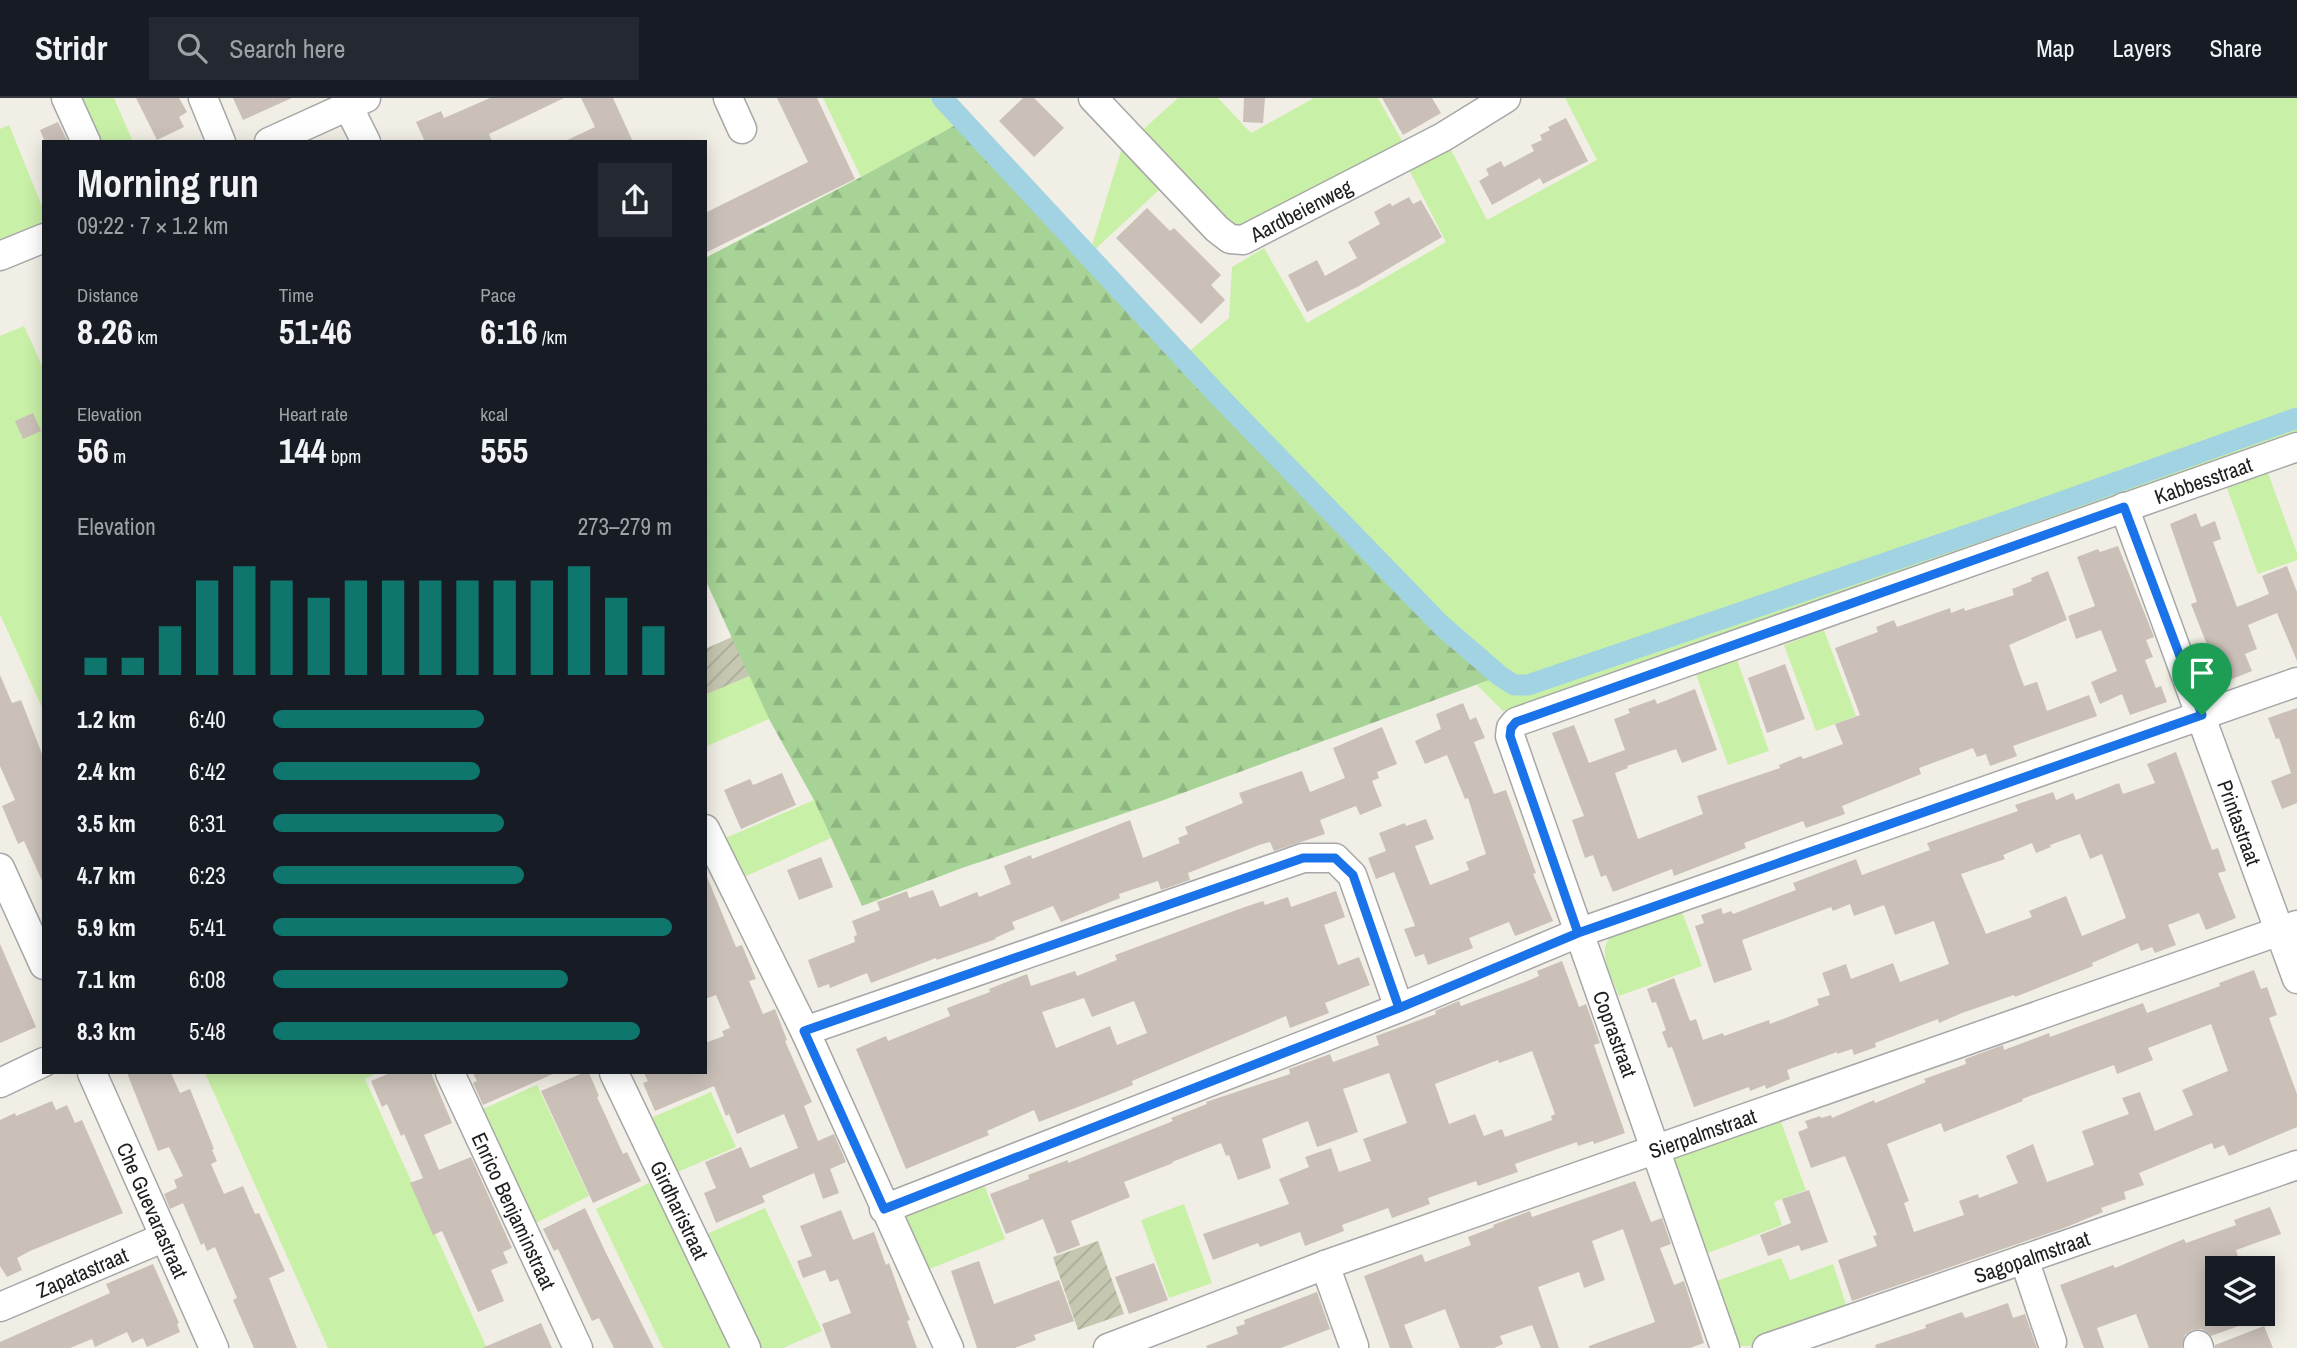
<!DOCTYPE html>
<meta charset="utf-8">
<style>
body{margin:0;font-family:"Archivo Narrow",sans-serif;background:#242831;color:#f1f3f6;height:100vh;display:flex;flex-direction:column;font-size:26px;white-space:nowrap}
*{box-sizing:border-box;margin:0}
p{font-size:23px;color:#9ea1a6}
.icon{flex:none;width:38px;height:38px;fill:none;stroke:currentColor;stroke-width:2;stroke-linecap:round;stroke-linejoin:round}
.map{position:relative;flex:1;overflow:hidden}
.side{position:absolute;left:42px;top:42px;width:665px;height:934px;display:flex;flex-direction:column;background:#171b24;border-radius:0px;box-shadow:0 4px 18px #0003}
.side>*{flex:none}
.controls{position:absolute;left:2205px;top:1158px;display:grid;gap:14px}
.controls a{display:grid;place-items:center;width:70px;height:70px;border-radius:0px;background:#171b24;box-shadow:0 4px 18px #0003;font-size:35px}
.pin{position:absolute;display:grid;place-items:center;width:60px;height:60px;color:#fff;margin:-72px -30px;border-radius:50% 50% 50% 0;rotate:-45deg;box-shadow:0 0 7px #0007}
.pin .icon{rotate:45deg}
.round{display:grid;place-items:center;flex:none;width:74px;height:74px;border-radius:0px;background:#242831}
.overview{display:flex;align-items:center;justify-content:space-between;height:119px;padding:0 35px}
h1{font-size:38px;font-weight:700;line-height:52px}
.stats{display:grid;grid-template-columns:repeat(3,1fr);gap:10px;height:119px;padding:7px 35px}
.stats div{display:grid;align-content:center}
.stats b{font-size:35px;font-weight:700}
.stats small{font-size:19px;font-weight:400}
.stats p{font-size:19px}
.chart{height:196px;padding:14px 35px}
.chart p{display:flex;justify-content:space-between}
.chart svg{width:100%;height:126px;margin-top:7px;stroke:#0f766e;stroke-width:6}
ul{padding:0 35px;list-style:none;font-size:23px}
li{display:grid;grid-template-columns:112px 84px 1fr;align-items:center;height:52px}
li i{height:18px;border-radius:9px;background:#0f766e}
header{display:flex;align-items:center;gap:42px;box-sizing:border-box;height:98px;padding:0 35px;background:#171b24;border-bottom:2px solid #363941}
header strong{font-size:33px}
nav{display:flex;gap:38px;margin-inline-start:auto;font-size:24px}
.search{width:490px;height:63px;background:#242831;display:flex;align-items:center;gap:18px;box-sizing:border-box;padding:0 24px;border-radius:0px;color:#9ea1a6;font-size:26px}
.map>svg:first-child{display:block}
</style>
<header>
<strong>Stridr</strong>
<div class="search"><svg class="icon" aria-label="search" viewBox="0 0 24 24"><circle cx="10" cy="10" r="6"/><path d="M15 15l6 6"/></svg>Search here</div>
<nav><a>Map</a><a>Layers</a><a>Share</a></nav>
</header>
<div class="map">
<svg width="2297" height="1250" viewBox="0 0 2297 1250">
<defs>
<pattern id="construction-furrows" width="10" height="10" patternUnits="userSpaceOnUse" patternTransform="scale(1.75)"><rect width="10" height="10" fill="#c6c7b0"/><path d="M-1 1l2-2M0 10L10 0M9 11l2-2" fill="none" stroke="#aaab97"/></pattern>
<pattern id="forest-firs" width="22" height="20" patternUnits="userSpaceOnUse" patternTransform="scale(1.75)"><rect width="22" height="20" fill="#a7d496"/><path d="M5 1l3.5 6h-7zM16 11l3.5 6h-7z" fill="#8fb681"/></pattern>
</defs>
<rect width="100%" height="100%" fill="#f1eee5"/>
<!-- construction -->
<g fill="url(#construction-furrows)">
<path d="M732,539L750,578L705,597V551Z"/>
<path d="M1098,1143L1124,1216L1078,1232L1053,1159Z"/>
</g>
<!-- grass -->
<g fill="#c9f0a7">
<path d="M70,0H114L133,44H88Z"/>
<path d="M823,0H939L961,24L861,79Z"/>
<path d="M1178,0H1218L1251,35L1314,0H1378L1406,50L1235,136L1137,37Z"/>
<path d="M1565,0H2297V340L1503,613L1477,587L1499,578L1441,527L1182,259L1229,220L1232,169L1264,150L1307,225L1446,144L1405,64L1446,42L1487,122L1597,62Z"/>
<path d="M9,27L44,113V125L0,143V31Z"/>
<path d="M1122,50L1161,90L1089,157Z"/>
<path d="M24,228L44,272V614L0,516V238Z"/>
<path d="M2268,375L2297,455V462L2258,476L2227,390Z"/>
<path d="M1824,532L1856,618L1816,633L1784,547Z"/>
<path d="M1737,562L1769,653L1728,667L1696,576Z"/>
<path d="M750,578L769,621L705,649V597Z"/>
<path d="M814,702L831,740L744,779L723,741Z"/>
<path d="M1681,811L1702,868L1619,898C1612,879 1594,850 1614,836Z"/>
<path d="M205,975H377L365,981L487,1250H328Z"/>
<path d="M537,987L589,1098L528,1129L476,1014Z"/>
<path d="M711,994L736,1049L668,1078L644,1023Z"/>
<path d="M1778,1016L1806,1092L1774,1104L1782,1127L1700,1158L1673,1064L1676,1057Z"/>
<path d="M981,1079L1005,1141L927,1172L905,1120L907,1112Z"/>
<path d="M655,1082L735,1250H663L596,1111Z"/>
<path d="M1184,1106L1212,1185L1169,1200L1141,1122Z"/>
<path d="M765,1110L822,1233L783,1250H748L698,1140Z"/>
<path d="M1781,1160L1790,1182L1833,1166L1848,1213L1751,1248H1742L1734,1244L1711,1185Z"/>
</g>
<!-- forest -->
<path fill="url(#forest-firs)" d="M961,24L1089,157L1216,295L1441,527L1500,578L1161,703L962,770L862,808L814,702L769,621L705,481V160L861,79Z"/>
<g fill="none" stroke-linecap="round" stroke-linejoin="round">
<!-- canal -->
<path stroke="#a2d3e3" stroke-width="21" d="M942,0L1216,295L1441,527L1500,578L1514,587H1528L1988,430L2297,320"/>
</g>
<!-- building -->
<g fill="#cac0b8" fill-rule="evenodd">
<path d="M136,0H179L187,14L179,19L184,29L157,42Z"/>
<path d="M233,0H292L243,22Z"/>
<path d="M490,0H564L489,36L492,44H425L416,24L441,13L444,20Z"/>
<path d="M581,0H613L633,44H563L595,29Z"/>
<path d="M777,0H817L855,81L705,155V115L808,64Z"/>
<path d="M1023,0H1034L1064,30L1034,59L999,23Z"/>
<path d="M1244,0H1265L1263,25L1243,24Z"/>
<path d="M1382,0H1432L1441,15L1403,37Z"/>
<path d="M1566,20L1588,63L1543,86L1540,80L1492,107L1479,83L1489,77L1486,71L1501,63L1504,69L1534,53L1531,47L1542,42L1540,37L1550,32L1548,29Z"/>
<path d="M58,24L68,44H45L40,32Z"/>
<path d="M1409,99L1413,106L1421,102L1442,139L1359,188L1307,214L1288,177L1317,162L1325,178L1357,160L1348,144L1380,126L1374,114L1390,105L1392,108Z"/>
<path d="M1147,110L1170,133L1174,130L1221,177L1211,187L1225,202L1201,226L1116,140Z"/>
<path d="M33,315L41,333L23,341L15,323Z"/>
<path d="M2196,415L2201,429L2215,423L2221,441L2213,444L2237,509L2269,496L2262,478L2287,468L2297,494V563L2277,515L2248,527L2257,551L2245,556L2252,573L2222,585L2191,506L2197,504L2170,426Z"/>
<path d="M2118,448L2154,539L2146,542L2153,559L2145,562L2156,590L2161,588L2167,604L2130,617L2122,596L2100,606L2091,584L2117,573L2101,532L2076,541L2068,518L2095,508L2077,459L2098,451L2100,454Z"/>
<path d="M2048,473L2067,522L2009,547L2024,588L2037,584L2047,613L2089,597L2097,618L2013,648L2017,658L1990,668L1986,656L1977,659L1973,650L1919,670L1921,676L1842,708L1845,716L1806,730L1803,723L1744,745L1746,750L1674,778L1672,771L1613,794L1606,777L1601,779L1593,757L1585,760L1572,722L1584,718L1552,635L1574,627L1589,665L1625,652L1614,621L1630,615L1628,611L1655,601L1657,606L1695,591L1717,652L1682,665L1676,651L1627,668L1628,670L1615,675L1638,741L1703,716L1697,698L1780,670L1779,667L1801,658L1803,661L1843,646L1835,626L1860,617L1835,550L1878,534L1876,529L1894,522L1897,529L1950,510L1951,515L1964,510L1965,513L2014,497L2012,491L2032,483L2031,480Z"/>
<path d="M1785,566L1805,621L1767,635L1748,580Z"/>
<path d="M0,577L12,605L21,602L44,661V787L24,743L18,746L2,708L15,702L0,668Z"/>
<path d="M1463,605L1470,622L1476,619L1485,640L1474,644L1494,696L1506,692L1536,775L1533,776L1553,823L1515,838L1509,824L1469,840L1473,850L1428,867L1424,856L1415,859L1404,831L1415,828L1394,774L1376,781L1368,760L1386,753L1379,735L1405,725L1406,728L1426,721L1434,741L1415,748L1430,787L1469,772L1466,764L1486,756L1468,700L1465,701L1447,657L1425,666L1415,643L1441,631L1436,616Z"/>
<path d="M2297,610V705L2282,711L2271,683L2291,675L2279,640L2276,641L2268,620Z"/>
<path d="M1382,629L1397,666L1377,674L1379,680L1372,683L1382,708L1360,717L1356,708L1320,722L1325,736L1274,753L1270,744L1259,747L1188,775L1190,782L1161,792L1158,783L1119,796L1120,800L1061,824L1053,808L1012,824L1015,831L995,840L996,841L937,862L936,860L871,885L867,875L830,890L829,886L818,890L808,862L855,844L854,838L857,837L852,823L880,812L877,804L907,793L909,800L933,792L940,809L977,794L979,799L1011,786L1004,768L1031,757L1032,761L1130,722L1143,760L1180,745L1178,740L1188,736L1185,729L1243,705L1239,695L1302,673L1310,694L1345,680L1333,650Z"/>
<path d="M2176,654L2212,752L2218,750L2226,773L2218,775L2236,820L2206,832L2199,815L2168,827L2176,847L2155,855L2152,849L2141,853L2138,845L2092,865L2093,868L2015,899L2014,897L1962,915L1939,925L1938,921L1875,945L1876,949L1854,957L1852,951L1837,956V954L1787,972L1790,981L1766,991L1765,987L1750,993L1749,989L1694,1009L1672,949L1668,950L1662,934L1666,932L1656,904L1652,905L1647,891L1674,880L1690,923L1696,921L1703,942L1723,935L1724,938L1769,922L1770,926L1819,907L1817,901L1830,897L1822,875L1846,866L1851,881L1893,865L1900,884L1949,866L1934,823L1895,837L1884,807L1854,818L1850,806L1833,813L1831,809L1742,842L1752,872L1714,885L1695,828L1704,825L1701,817L1721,810L1723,816L1731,813L1733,816L1796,792L1793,785L1856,761L1862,777L1930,752L1927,745L2018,713L2015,707L2053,694L2056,702L2073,695L2076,702L2119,685L2123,696L2155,685L2147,666ZM2080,736L2090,761L2102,756L2126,820L2082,838L2066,798L2029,813L2032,819L1986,836L1961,776L2005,761L2003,757L2032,745L2036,755L2051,749L2050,747Z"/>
<path d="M782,675L796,707L741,731L724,692L750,681L753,687Z"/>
<path d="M821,759L833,789L799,802L787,772Z"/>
<path d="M705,774L736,849L742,847L756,881L749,883L763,916L775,911L787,942L785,943L812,1004L804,1008L818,1043L834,1036L846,1064L830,1071L839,1095L823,1101L814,1075L762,1098L765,1104L716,1125L704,1095L716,1090L705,1064L741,1049L750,1070L798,1050L784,1016L737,1036L729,1016L726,1018L714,988L655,1013L643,985L648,983L644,975H705V945L724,938L722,933L730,930L716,897L705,901Z"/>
<path d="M1336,793L1345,819L1324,827L1338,867L1359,859L1370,887L1325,905L1329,915L1290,930L1286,918L1132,983L1133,987L1083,1007L1039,1024L1034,1012L987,1033L989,1037L906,1071L856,951L886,938L888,943L950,918L947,910L990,894L989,891L1027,876L1031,888L1075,873L1077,878L1117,862L1115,857L1242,810L1263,803L1265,807L1288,799L1291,809ZM1084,900L1092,919L1134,903L1147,935L1117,947L1110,928L1056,950L1042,914Z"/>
<path d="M0,846L36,929L0,945Z"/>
<path d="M1562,863L1579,909L1586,906L1600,945L1594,947L1625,1035L1594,1046L1593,1043L1578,1048L1577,1044L1515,1066L1518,1074L1478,1088L1476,1083L1428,1100L1430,1106L1392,1120L1388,1110L1342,1127L1344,1133L1305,1148L1300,1134L1260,1149L1258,1145L1213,1162L1203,1136L1289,1106L1279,1081L1309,1069L1305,1059L1331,1050L1339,1074L1371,1063L1363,1041L1407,1025L1389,975L1343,991L1358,1034L1317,1049L1308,1023L1262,1041L1271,1070L1238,1082L1229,1057L1226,1058L1221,1045L1172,1064L1173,1065L1124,1084L1130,1099L1071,1123L1080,1147L1057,1156L1043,1121L1006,1136L990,1096L1029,1081L1028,1077L1068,1062V1065L1173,1023L1171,1020L1207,1006L1206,1004L1290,976L1289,971L1300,967L1330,956L1333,964L1379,947L1376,938L1436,916L1435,913L1459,903L1461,908L1525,884L1539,878L1537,873ZM1532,953L1555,1016L1551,1018L1552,1022L1505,1039L1502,1031L1484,1038L1475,1016L1449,1026L1435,986L1498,962L1499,965Z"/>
<path d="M2254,872L2261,891L2267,889L2277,917L2269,920L2297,996V1029L2229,1058L2224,1047L2214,1051L2212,1045L2139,1075L2144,1087L2124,1094L2126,1101L2101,1110L2103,1114L2064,1130L1852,1203L1838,1162L1877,1148L1873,1138L1877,1137L1845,1058L1811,1070L1798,1034L1808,1030L1805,1023L1820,1018L1821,1020L1831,1017L1832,1020L1874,1002L1875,1005L1926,984L1924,981L1966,966L1965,961L2003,947L2004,952L2049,935L2050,939L2143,905L2147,915L2220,888L2219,885ZM2211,926L2228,973L2182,992L2193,1017L2155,1033L2140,994L2122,1000L2129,1016L2082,1033L2094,1067L2047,1084L2033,1046L2006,1058L2018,1085L1979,1100L1978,1096L1959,1103L1964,1117L1914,1134L1904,1105L1909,1103L1887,1046L1941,1025L1944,1034L2023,1003L2022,1001L2114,967L2117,976L2153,962L2148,950Z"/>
<path d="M127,975H171L180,995L190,991L214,1051L212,1052L217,1063L211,1066L224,1096L243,1088L255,1116L259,1115L285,1173L269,1180L297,1250H254L233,1202L237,1200L215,1149L207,1153L204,1145L201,1147L183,1105L170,1111L164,1096L177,1090L174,1082L183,1078L169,1049L158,1053Z"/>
<path d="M390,975H431L452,1025L424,1037L439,1072L471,1059L512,1150L503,1154L508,1165L491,1172L504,1203L478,1214L442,1133L433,1137L410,1085L423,1080L404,1036L401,1038L387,1006L382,1009L371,983Z"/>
<path d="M473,975H555L483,1007L473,985L477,983Z"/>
<path d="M583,975H589L599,998L597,999L623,1056L627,1054L641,1083L593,1105L541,993Z"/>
<path d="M52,1003L56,1012L67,1007L75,1025L82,1022L123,1115L30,1153L17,1160L22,1172L7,1179L0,1168V1022L15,1015L16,1018Z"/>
<path d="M1635,1083L1651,1124L1662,1120L1671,1146L1660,1150L1674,1187L1684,1183L1704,1245L1690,1250H1589V1248L1655,1224L1623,1131L1592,1143L1605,1182L1584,1190L1579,1174L1538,1189L1559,1250H1541L1532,1227L1500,1238L1503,1246L1494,1250H1460L1445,1211L1404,1227L1413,1250H1390L1364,1178L1422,1156L1425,1164L1471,1147L1468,1139L1494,1129L1493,1127L1530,1113L1532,1119Z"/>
<path d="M1809,1092L1828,1144L1801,1153L1799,1147L1768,1158L1760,1137L1791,1125L1782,1101Z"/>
<path d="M2270,1109L2281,1136L2236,1152L2242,1171H2217V1216H2266V1218L2211,1238L2202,1231L2192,1232L2185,1237L2182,1250H2149L2136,1216L2097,1230L2104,1250H2084L2060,1187L2113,1167L2115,1170L2184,1141L2186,1145L2236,1127L2234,1122Z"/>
<path d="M585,1110L605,1153L654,1250H614L599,1220L592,1223L558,1151L554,1153L543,1131Z"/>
<path d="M841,1112L853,1142L874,1134L886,1167L889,1165L899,1193L910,1222L907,1223L917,1250H831L822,1226L851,1215L838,1181L830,1184L825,1172L803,1180L797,1163L812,1158L800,1128Z"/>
<path d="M979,1163L994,1206L1059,1182L1074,1223L1034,1237L1036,1242L1015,1250H977L951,1173Z"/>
<path d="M1154,1165L1168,1202L1129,1216L1115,1179Z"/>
<path d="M153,1166L179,1225L177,1226L180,1234L147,1249L143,1240L132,1245L127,1234L95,1249L92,1241L70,1250H0V1244L110,1195L106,1186Z"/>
<path d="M1317,1194L1330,1231L1281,1250H1207L1206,1248L1238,1236L1236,1229L1245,1226L1244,1222Z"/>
<path d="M2008,1205L2013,1220L2025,1216L2037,1250H1876L1875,1247L1926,1230L1925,1227L1962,1214L1965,1220Z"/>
<path d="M541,1225L552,1250H482Z"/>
<path d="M2264,1228L2273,1250H2215V1247Z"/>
</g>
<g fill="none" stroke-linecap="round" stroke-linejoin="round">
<defs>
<g id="minor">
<path d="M66,0L86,44"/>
<path d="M203,0L221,44"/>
<path d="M728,0L742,31"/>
<path id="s1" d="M1093,0L1217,131L1230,141L1243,142L1443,39L1506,0"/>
<path d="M348,8L366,44"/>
<path d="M269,44L366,0"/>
<path d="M0,158L44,140"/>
<path id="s2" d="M2124,409L2297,881"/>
<path d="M705,731L805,933L949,1250"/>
<path d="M0,770L44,867"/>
<path d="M805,933L1303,760H1335L1352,777L1399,910"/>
<path id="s3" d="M92,975L214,1250"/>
<path id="s4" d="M450,975L578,1250"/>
<path id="s5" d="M614,975L746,1250"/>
<path d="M0,985L44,964"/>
<path d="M884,1111L1399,910L1578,835L2297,584"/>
<path d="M2024,1161L2052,1244"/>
<path d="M1325,1167L1354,1248"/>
<path id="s6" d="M0,1209L165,1139"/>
<path d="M2198,1247L2199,1250"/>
<path id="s7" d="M1108,1250L1325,1167L2297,827"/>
<path id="s8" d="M1725,1250L1510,638L1511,630L1516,624L2297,349"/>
<path id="s9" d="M1767,1250L2297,1067"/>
</g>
</defs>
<!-- minor casing -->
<use href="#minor" stroke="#a7a7a7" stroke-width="31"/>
<!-- minor -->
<use href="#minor" stroke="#fff" stroke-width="28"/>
</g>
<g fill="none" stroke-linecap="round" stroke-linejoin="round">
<defs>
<path id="route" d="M2202,617L1578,835L1399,910L884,1111L804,933L1303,760H1335L1353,777L1399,910L1578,835L1510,638L1511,630L1516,624L2124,409L2202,617"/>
</defs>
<!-- route casing -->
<use href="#route" stroke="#fff" stroke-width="14"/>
<!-- route -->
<use href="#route" stroke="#1a73e8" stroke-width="9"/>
</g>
<g text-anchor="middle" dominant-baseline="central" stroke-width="5" stroke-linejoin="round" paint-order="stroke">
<!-- street labels -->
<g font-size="21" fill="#202020" stroke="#fff">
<text stroke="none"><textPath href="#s1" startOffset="275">Aardbeienweg</textPath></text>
<text stroke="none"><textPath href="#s8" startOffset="1393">Kabbesstraat</textPath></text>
<text stroke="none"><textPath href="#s2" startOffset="336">Printastraat</textPath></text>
<text transform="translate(1615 936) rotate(70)">Coprastraat</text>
<text stroke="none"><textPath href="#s7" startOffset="632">Sierpalmstraat</textPath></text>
<text stroke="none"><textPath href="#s3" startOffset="150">Che Guevarastraat</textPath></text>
<text stroke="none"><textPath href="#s4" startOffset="152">Enrico Benjaminstraat</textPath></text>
<text stroke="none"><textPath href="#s5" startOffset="152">Girdharistraat</textPath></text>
<text stroke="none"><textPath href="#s9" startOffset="280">Sagopalmstraat</textPath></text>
<text stroke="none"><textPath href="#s6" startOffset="89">Zapatastraat</textPath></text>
</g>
</g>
</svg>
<div class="controls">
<a><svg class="icon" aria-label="layers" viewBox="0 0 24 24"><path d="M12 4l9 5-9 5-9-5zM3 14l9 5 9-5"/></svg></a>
</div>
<div class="pin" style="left:2202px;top:617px;background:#1e9e55"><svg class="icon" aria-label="arrive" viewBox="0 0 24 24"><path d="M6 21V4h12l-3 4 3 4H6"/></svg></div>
<section class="side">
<div class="overview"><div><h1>Morning run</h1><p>09:22 · 7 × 1.2 km</p></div><a class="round"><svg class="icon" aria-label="share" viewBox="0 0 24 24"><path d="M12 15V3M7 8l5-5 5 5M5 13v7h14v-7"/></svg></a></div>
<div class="stats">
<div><p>Distance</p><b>8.26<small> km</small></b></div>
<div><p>Time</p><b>51:46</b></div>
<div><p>Pace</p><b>6:16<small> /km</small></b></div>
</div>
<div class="stats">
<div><p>Elevation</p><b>56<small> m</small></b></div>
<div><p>Heart rate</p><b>144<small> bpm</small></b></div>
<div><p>kcal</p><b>555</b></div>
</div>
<div class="chart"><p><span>Elevation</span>273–279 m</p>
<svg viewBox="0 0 160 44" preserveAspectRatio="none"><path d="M5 44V38M15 44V38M25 44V27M35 44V11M45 44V6M55 44V11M65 44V17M75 44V11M85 44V11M95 44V11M105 44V11M115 44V11M125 44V11M135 44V6M145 44V17M155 44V27"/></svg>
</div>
<ul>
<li><b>1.2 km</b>6:40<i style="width:53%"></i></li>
<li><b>2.4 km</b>6:42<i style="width:52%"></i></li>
<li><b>3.5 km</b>6:31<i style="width:58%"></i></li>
<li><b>4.7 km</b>6:23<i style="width:63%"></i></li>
<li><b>5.9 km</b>5:41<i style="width:100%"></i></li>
<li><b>7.1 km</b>6:08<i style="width:74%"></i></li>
<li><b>8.3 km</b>5:48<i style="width:92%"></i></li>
</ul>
</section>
</div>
